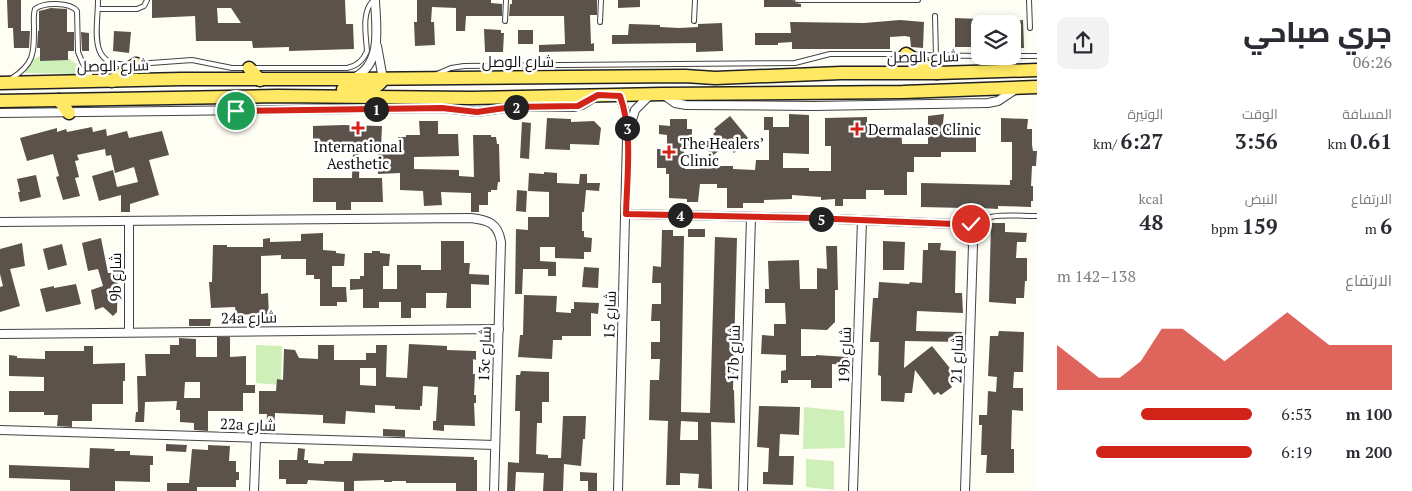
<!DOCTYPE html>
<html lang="ar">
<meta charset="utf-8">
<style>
body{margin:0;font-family:"PT Serif",Cairo,serif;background:#f2f2f3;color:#2b2b33;direction:rtl;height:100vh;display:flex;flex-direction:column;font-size:19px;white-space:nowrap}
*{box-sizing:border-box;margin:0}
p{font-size:16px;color:#7c7c81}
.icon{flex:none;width:28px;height:28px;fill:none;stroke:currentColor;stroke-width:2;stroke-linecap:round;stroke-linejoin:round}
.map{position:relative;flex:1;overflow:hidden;direction:ltr}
.drawer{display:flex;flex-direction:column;background:#fff;width:375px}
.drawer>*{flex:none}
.controls{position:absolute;left:971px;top:15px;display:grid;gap:10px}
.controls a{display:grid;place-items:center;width:50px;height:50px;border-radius:10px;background:#fff;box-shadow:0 2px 8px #0003;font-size:25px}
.pin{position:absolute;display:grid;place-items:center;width:42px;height:42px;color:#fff;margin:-21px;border:2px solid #fff;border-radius:50%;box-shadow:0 1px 5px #0007}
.km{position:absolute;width:25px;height:25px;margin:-12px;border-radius:50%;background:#222;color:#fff;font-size:14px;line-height:25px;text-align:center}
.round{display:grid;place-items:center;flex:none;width:52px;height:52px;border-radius:10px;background:#f2f2f3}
.overview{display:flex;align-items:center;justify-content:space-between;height:85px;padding:0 20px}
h1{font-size:28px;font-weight:800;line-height:38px}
.stats{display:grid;grid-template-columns:repeat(3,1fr);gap:8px;height:85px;padding:5px 20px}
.stats div{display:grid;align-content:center}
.stats b{font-size:21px;font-weight:800}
.stats small{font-size:14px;font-weight:400}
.stats p{font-size:14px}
.chart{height:140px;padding:10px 20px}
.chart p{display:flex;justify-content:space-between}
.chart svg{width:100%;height:90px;margin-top:5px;fill:#d12318;opacity:.7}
ul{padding:0 20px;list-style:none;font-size:16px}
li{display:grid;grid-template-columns:80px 60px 1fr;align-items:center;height:38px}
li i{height:12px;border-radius:6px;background:#d12318}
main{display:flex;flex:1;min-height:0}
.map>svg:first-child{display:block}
</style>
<main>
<section class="drawer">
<div class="overview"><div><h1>جري صباحي</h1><p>06:26</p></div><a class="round"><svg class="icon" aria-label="share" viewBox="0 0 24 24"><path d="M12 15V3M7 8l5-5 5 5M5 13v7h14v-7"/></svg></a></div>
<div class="stats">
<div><p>المسافة</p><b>0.61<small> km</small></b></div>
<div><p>الوقت</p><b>3:56</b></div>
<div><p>الوتيرة</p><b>6:27<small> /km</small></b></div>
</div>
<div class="stats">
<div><p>الارتفاع</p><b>6<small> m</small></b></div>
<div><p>النبض</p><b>159<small> bpm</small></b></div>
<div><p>kcal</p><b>48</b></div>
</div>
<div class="chart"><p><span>الارتفاع</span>138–142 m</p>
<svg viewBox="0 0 160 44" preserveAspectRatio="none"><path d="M0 44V22L10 30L20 38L30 38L40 30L50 14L60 14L70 22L80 30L90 22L100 14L110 6L120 14L130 22L140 22L150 22L160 22V44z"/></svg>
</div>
<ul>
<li><b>100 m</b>6:53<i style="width:57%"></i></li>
<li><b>200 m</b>6:19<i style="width:80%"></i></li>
</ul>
</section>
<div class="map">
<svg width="1037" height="491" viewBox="0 0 1037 491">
<rect width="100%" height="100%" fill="#fffef4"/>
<!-- green -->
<g fill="#cfefb8">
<path d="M62,54L78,65L82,74L25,73C29,54 45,55 62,54Z"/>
<path d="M256,345L282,346L281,385L256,383Z"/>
<path d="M804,407L844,411L845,448L803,449Z"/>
<path d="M806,459L834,461V490L806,487Z"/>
</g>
<!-- building -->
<g fill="#5b534b" fill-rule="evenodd">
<path d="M7,0H21V31H30L29,48H14L13,28H8Z"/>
<path d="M152,0H345L346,24H353L354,49L289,51V47L253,48L252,41H196L195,16L152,18ZM217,8H231L241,23H218Z"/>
<path d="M417,0H491V3L502,4V16H466L465,31H456V8L432,7L431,22H434L435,45L415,46L414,22H417Z"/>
<path d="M512,0H597V15H590L591,44L594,43V51L539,52V45L565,44L564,16H509L510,4H512Z"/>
<path d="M618,0H640V7L618,8Z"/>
<path d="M764,0H793L796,3L801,4V7H764Z"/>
<path d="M51,8L67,9V32H74V51H68V60L40,61V48H37L38,31H39V11Z"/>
<path d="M955,18L980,19V26H977V47H955Z"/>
<path d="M900,20L924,22L923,48L911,47L910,37L905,36L890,37V49H792V42L778,43V45H755V33H791L790,22L864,23Z"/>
<path d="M1023,20L1024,48H1012V21Z"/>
<path d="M722,23L723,51L696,52V43L612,44V35H628L629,24L660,25V27L679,28L698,27V24Z"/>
<path d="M484,29L501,30V33H504L503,52H485Z"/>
<rect x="518" y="30" width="15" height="14"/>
<path d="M114,31L131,32L129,53L113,51Z"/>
<path d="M81,32L89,33V51H82Z"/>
<path d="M789,114L809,115V154L783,153V168H809V171H831V146H825V118L867,117V127L901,126L902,144H928V116L944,114L943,123H962L963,134H976V152H941V157H914V172H907V195H884V190H866V199H843V206H835V199L821,200V197L792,195V199L764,200V203H743V208H727V188H717V184H700L698,202H687V199L669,198V174H666V168H657V149H667V135L659,134V125L670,126V119H687V129H692V150H684L685,169H700V166H733V169L755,170L756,160H769V130H764V117H773V127H789Z"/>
<path d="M730,116L748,138L739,145L741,147L734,153L731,149L728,151L724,147L712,156L703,144L715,136L713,134L716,131L714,129Z"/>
<path d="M547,118L571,119V122L594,121L601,128L599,145L570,144V150L545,149Z"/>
<path d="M1001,118L1028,119L1027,129H1032V145L1033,151H1037L1036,166H1032L1031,186H1033V201H1031V207L998,206V209L981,208V205H964V208L921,207V183L1010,185V180H1012V142H1001Z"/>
<path d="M419,121H438V134H458L459,156L414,157V169L459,170V176L474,177L473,135H491V137H496L497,144H499L500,182H498L497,190H491V192H488V205H479V212H471V193L441,192L442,205L424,206L423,191L400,190V173L378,174V153H397L398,137H406V135H420Z"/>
<path d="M522,122L531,123L529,159L520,158Z"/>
<path d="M343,125L382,126L381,148H360L359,178H382L383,202H351V210H336V202H313V178H352L353,149H313V126Z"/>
<path d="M92,127L93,132L106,129L107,136L127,131L129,138L162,131L169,155L149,160L159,195L130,204V212H121V195L99,201L92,176L113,170L117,187L138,182L134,167L115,173L111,155L106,156L105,149L77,155L79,160L75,161L79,177L75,178L80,196L63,200L56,177L59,176L53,154L27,161L20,138L57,128V132L66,129L67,132Z"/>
<path d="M544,172L557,173V183L579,184L580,174H587V183H600L599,191L586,190L584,212H582V231H584V237L592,238L591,252H584V259L555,258V247H540V261L556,262V276H548V269H523L522,294H515L516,229L528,230V217H549V192L528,191L529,173L544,174Z"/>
<path d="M36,175L41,197L20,202L18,192H20L17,179Z"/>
<path d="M517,190L527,191L526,212L516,211Z"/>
<path d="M991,223H1005V232L1027,233L1026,242H1017L1016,258H1027V281H1025L1024,298H1016V304L989,302Z"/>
<rect x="688" y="229" width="17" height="8"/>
<path d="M662,230H673V236H684L681,412L710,413L715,237L737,238L733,390H734L735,423L711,422L712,489L698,488L699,474L680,473V485H666L668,421L649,420L650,380H659L660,359H651V342H660V321H651L652,304H661V283H652L653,266L661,267ZM681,421L698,422V440H680Z"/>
<path d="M323,233V250L336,251V253L345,254L344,266H332V287H346L347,302H337V306H320V279H314V275H306V259H281V255L261,256V294L268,293L269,317H257V314L236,315L235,307L211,308L209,282H212L213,245H227V247H263V239L270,238V242L301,241V234Z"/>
<path d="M101,238L108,273H118L117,312L113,316L103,307L95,310L91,290L103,286L98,269L88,271L82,243Z"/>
<path d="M441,241H464V263H470L469,274L489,275V285L471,284V308H446L447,293H426V308H411V318H401V302H379V308H363V289L350,290V279H360V276H364V253H372V251H380V253L390,254L389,266H383V289H397V265H421V270H441Z"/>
<path d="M883,241L905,242L904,270H883Z"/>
<path d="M22,243L25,266L10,269L20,306L0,312V287L3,286L0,274V249Z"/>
<path d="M928,243H941L940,250L956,251L955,293H962L963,313L917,311L916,331L962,332V342L905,341L904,368L932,346L953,372L950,375L954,380L950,384L952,387L941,395L938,392L934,395L915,370L912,393H905L904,402L881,401V376L878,375L879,342H870L873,298H878L879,282L909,284L910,282L922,283L923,250H928Z"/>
<path d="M62,244L67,265L48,270L43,249Z"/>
<path d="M826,246H837L838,290H835V322L827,330L801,329V356H816V355L848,357V365L832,364V388H811V380H788V383H781V371L786,370V355L761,354L762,335L774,336V324H786L785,303H765V289H769L768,261L799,260L800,289H817V268L827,269Z"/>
<path d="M584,267L599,268L598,288L582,287Z"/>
<path d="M76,284L81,304L46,312L40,289L54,286V288Z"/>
<path d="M524,295L557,296L556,312L571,313V309H574V302L599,303L598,314L591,313V336H562V340H553L552,359L518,357L520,335H523Z"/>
<path d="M189,319H211L210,326H189Z"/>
<path d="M999,331L1024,332L1023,372H1014L1013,388H1023V411L1012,410L1011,449H1014V473H986L987,455H981L982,425H979V415H987L988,391L996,392L997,377L988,376L990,336H998Z"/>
<path d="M217,337H230V357L246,356V385H255V393H243V411H208V431L194,430V423L180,422V410H176L177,401L145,402L144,422H135L136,412H138L137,376H146L145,354H170V345H179V338L196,339V357H217ZM185,382H200V398H184Z"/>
<path d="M409,344L447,346V350L476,351V360L473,359V374H475L474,395H476V403H474L475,426L444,425V431L433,430V421H436L438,387L423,386L422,406H420V410L395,409V406L375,405V413L346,411L345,424L323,423V415L275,413L274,433L266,432L267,414H259V391H276L277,379L283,380L284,349L295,350L299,358L318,359V345H334V360H366V353H376V345H387L386,377L407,378ZM360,368H376V386L360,385Z"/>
<path d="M84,346H93V364L125,363V381H123V404H92V421H72V427L57,426L58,415H44V412H9V391H44V377L9,376V355L17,356V358L45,359V351H84Z"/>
<path d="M521,371L549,372V402H542V423H537L536,454L548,455V458H561L563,416H586L585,439H583L581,466L564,464L563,491H543L544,473L516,472L515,491H507L508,462L519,463L520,411H515L516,375H520Z"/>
<path d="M759,406L800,407L799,435L780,434L779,456H794L793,485L763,484V472H768L769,448L757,447Z"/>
<path d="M383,429L405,430V437L383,436Z"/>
<path d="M166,444L187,445L186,452L166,451Z"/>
<path d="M208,445L230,446L229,461H236V472H239V480H236V487H197V491H167V483H189L192,449L208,450Z"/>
<path d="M90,448L115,449L114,451H130V455L153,456V465H150V482L115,481V491H70V480L9,478V465L89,468Z"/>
<path d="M298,448L305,449L304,460H308V463L324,464V461H352L353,453L474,457V460H477V491H456V483H406V481H392V482H384V480L354,481V491H344V482L308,480L307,484H286V479H279V460H297Z"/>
<path d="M580,472L597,473V491H588V481H580Z"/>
</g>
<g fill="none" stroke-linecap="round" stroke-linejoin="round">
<defs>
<g id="service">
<path d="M98,0C98,28 87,68 128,64"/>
<path d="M797,0H918"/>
<path d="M1029,0L1030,28"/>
<path d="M98,9H137L144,6L147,0"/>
<path d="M935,16L936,56"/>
<path d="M505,21L506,0"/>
<path d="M694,21L695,0"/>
<path d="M600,22L601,0"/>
<path d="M915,55L980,56"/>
<path d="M1012,56H1037"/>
<path d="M137,64L192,60L232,68H247"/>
<path d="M254,68H347C357,66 363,61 367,51C366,35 361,11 374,0"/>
<path d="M437,74L451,68L464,66L795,63L830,54H903"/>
<path d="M11,79C34,64 34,54 34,28C34,21 33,15 35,9C44,2 70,2 77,11L78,52L83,64L92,78"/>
<path d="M966,229C986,211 1012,216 1037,216"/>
</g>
<g id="minor">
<path d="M377,46L383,79"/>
<path d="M355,77C383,63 376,26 375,0"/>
<path d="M664,95L675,103L686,105L814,106L988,103L998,101L1016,89"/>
<path d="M0,113L442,108L477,112L512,107H574L582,105L595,97"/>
<path d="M629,130L635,110L650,95"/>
<path d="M626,214L812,218L953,224L966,229L973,245L965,491"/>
<path d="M129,221V332"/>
<path d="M0,222L471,218C488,220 498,223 501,242L494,491"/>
<path d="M0,334L499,329"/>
<path d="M0,430L495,445"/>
<path d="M254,491L256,439"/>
<path d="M618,491L627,139L625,112L620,96"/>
<path d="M743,491L751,217"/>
<path d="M853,491L862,220"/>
</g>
<g id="primary">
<path d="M906,54L937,73"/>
<path d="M249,68L260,80"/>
<path d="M112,81L136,64"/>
<path d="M0,83L182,79H351L685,76L715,78L841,73H937L1037,70"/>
<path d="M343,89C357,89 376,93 383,79"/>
<path d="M59,100L69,113"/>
<path d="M0,101L277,96L471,98L662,94L903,92L1037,87"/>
</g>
</defs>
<!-- service casing -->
<use href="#service" stroke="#434343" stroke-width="6"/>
<!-- minor casing -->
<use href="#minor" stroke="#434343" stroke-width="10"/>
<!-- primary casing -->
<use href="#primary" stroke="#212121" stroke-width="15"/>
<!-- service -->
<use href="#service" stroke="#fff" stroke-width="4"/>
<!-- minor -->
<use href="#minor" stroke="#fff" stroke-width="8"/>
<!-- primary -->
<use href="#primary" stroke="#ffe964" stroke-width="12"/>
</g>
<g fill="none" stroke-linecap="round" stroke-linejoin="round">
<defs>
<path id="route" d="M236,111L442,108L477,112L512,107L578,106L598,95L620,96C633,132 627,176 626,214L812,218L954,224L966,229L971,224"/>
</defs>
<!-- route casing -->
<use href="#route" stroke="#fff" stroke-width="10"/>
<!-- route -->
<use href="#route" stroke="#d12318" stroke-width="6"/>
</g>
<!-- markers -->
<g fill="#d12318" stroke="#fff" stroke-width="2">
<path d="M355.5 120.5h5v5h5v5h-5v5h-5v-5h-5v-5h5z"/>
<path d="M854.5 121.5h5v5h5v5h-5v5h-5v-5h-5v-5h5z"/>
<path d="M666.5 144.5h5v5h5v5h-5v5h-5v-5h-5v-5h5z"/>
</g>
<g text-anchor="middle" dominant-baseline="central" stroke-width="5" stroke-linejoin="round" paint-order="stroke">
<!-- street labels -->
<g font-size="15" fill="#101010" stroke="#fff">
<text transform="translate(923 56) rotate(-1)">شارع الوصل</text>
<text x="518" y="61">شارع الوصل</text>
<text transform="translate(113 65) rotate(-1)">شارع الوصل</text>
<text transform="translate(115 277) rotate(-90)">9b شارع</text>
<text transform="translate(609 315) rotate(-88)">شارع 15</text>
<text transform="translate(249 317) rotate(-1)">24a شارع</text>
<text transform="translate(733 353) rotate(-88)">17b شارع</text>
<text transform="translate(484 354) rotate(-88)">13c شارع</text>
<text transform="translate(844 355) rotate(-88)">19b شارع</text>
<text transform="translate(956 359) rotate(-88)">شارع 21</text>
<text transform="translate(248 424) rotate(2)">22a شارع</text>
</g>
<!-- poi labels -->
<g font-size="15" fill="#101010" stroke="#fff" text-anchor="start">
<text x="868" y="129">Dermalase Clinic</text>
<text x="680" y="143">The Healers’<tspan x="680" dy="17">Clinic</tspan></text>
<text x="358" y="146" text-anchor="middle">International<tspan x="358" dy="17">Aesthetic</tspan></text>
</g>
</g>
</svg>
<div class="controls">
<a><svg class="icon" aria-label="layers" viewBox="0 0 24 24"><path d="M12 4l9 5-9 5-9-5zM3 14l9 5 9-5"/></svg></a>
</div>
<div class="pin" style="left:236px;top:111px;background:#1e9e55"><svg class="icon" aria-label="arrive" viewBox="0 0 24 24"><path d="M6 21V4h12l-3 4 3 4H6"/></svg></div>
<div class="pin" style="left:971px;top:224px;background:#d93025"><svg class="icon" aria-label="check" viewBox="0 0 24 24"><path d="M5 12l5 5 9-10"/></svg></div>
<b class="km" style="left:376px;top:109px">1</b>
<b class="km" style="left:516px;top:107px">2</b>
<b class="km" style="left:627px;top:128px">3</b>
<b class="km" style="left:680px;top:215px">4</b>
<b class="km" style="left:821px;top:219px">5</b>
</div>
</main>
